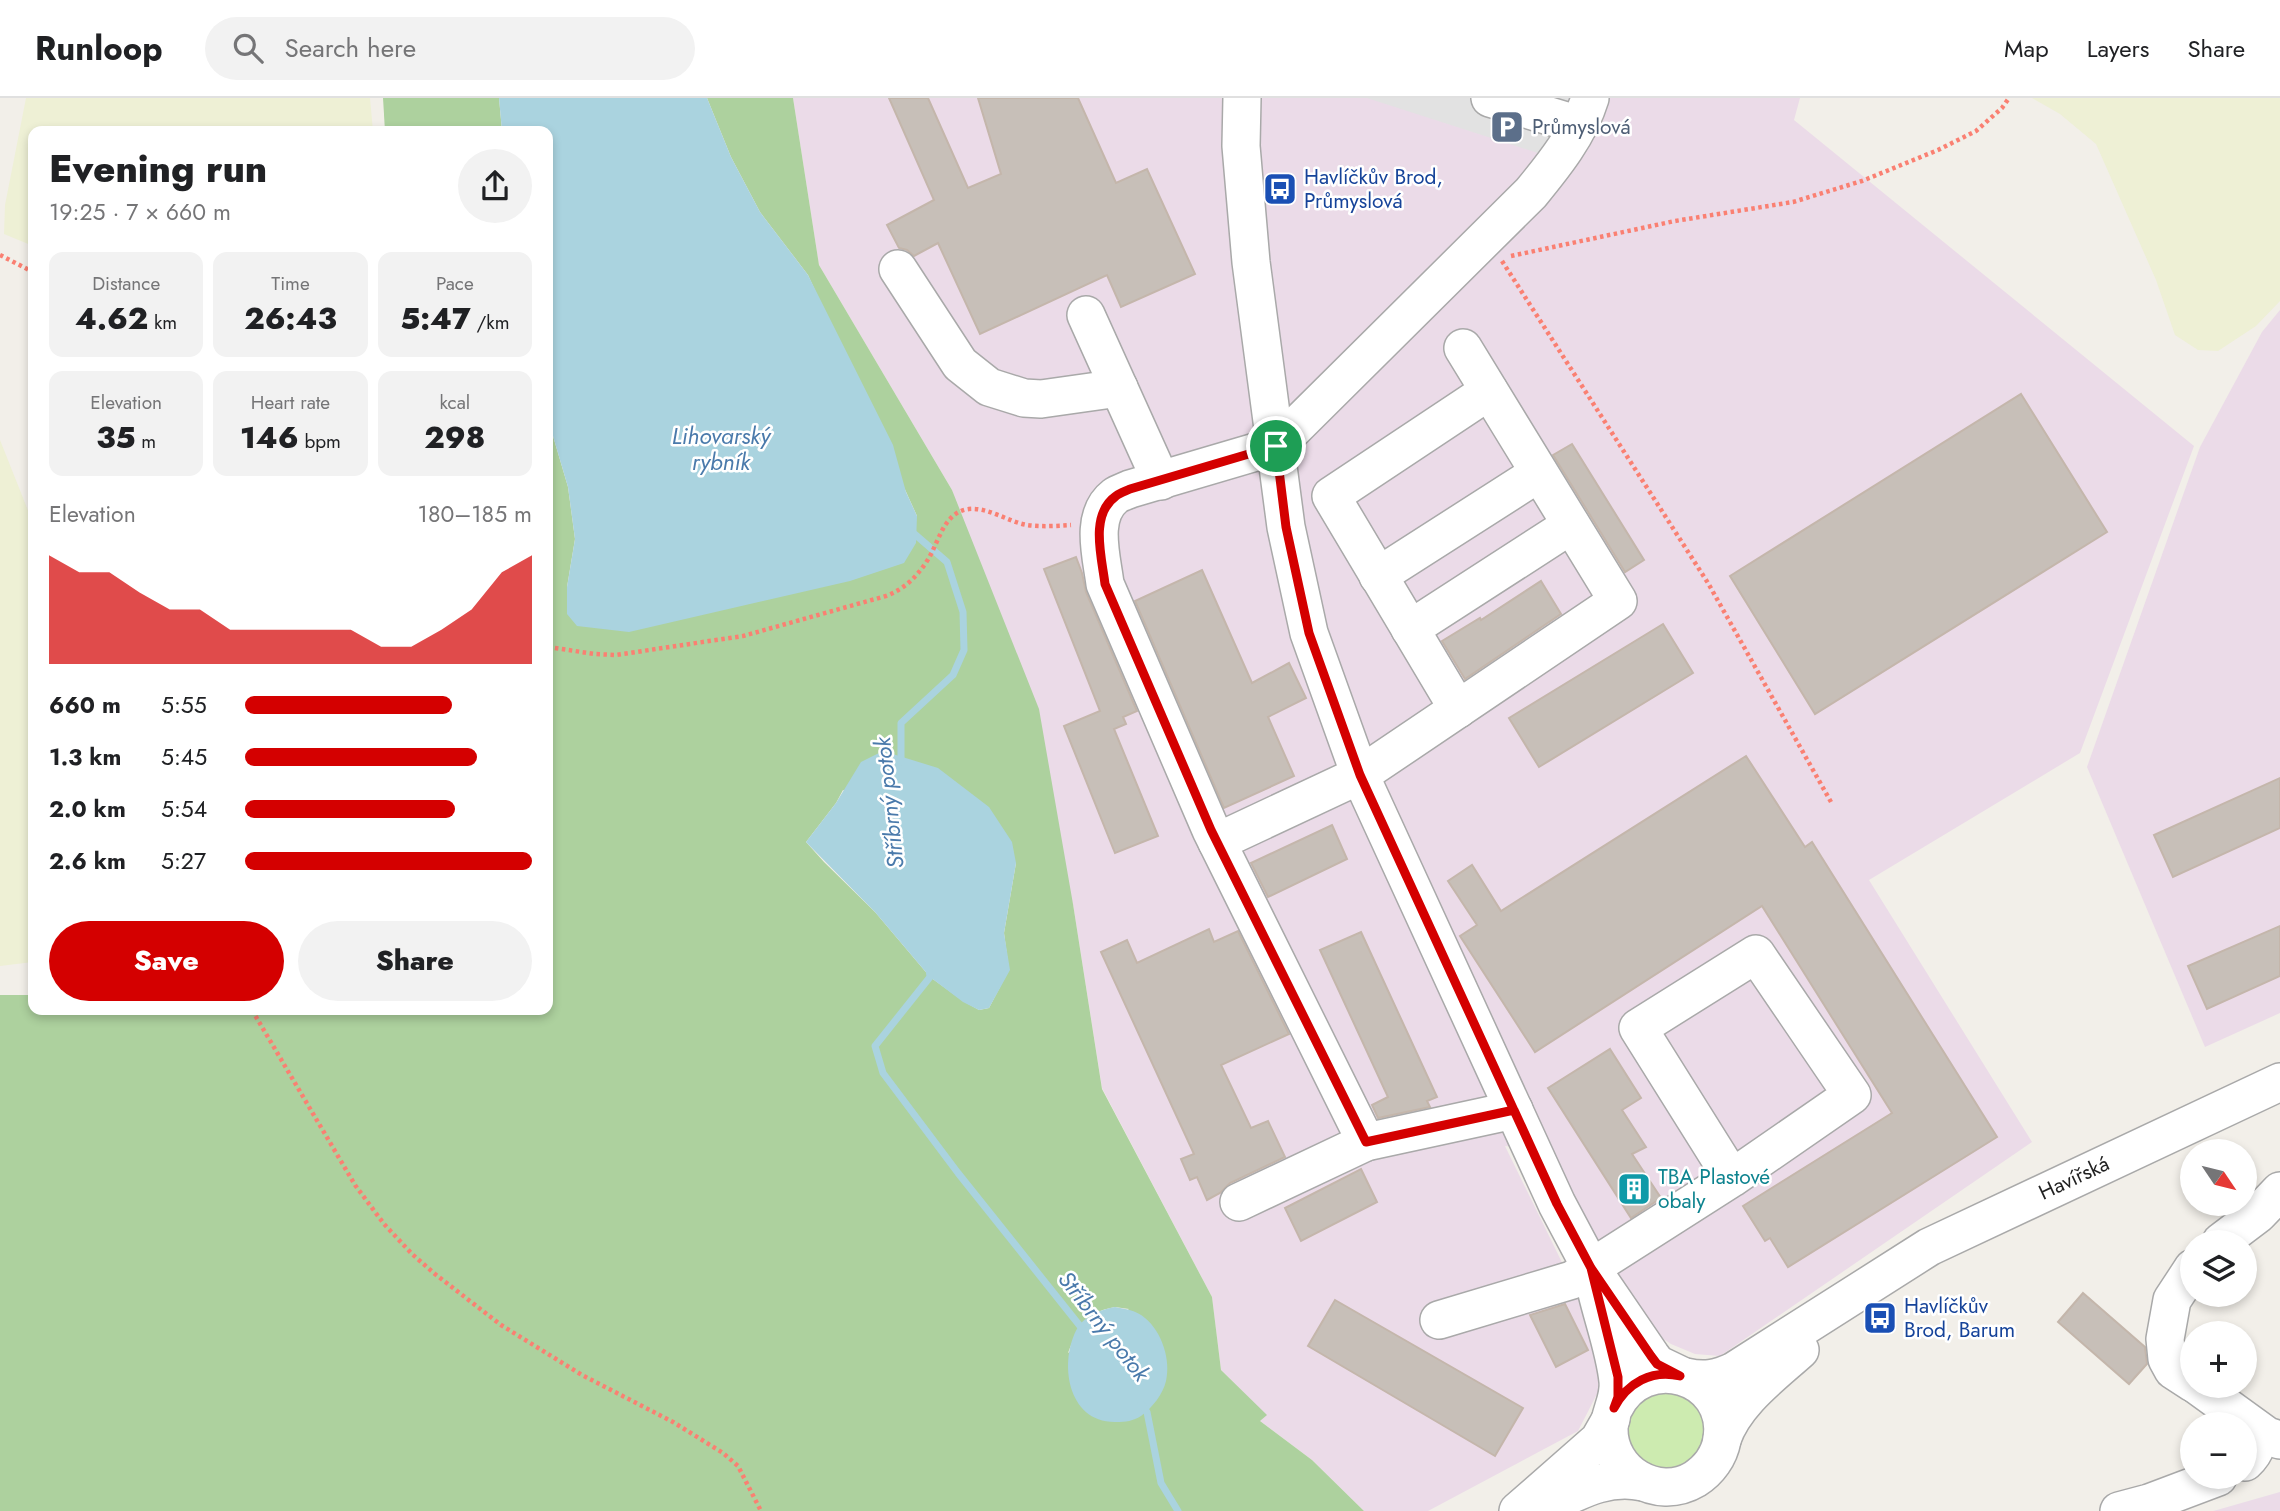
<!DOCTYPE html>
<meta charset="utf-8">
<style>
body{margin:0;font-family:Jost,sans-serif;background:#f2f2f2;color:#202124;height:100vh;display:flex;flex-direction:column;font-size:26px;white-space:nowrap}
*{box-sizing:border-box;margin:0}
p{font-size:23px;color:#757577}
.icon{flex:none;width:38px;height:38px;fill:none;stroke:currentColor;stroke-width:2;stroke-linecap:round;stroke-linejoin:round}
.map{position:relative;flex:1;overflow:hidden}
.side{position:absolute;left:28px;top:28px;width:525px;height:889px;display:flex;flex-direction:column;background:#fff;border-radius:14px;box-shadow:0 4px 10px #0003}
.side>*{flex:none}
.needle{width:46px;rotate:125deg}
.controls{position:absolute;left:2180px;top:1041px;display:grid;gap:14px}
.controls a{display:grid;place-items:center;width:77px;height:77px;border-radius:50%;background:#fff;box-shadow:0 4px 10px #0003;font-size:35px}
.pin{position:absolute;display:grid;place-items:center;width:60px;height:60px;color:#fff;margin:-30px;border:4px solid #fff;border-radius:50%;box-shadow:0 2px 7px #0007}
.round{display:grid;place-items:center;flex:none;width:74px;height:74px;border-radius:37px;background:#f2f2f2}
.headline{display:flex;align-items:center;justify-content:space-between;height:119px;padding:0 21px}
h1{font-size:38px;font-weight:800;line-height:52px}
.metrics{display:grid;grid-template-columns:repeat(3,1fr);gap:10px;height:119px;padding:7px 21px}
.metrics div{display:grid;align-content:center;border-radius:14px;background:#f2f2f2;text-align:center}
.metrics b{font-size:30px;font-weight:800}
.metrics small{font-size:19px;font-weight:400}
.metrics p{font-size:19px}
.chart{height:196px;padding:14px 21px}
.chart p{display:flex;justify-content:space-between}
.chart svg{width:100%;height:126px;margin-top:7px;fill:#d40000;opacity:.7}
.action{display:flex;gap:14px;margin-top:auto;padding:14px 21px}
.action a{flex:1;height:80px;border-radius:42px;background:#d40000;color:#fff;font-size:28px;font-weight:800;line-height:80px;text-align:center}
.action a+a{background:#f2f2f2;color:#202124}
ul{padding:0 21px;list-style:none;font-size:23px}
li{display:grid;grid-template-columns:112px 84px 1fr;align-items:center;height:52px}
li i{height:18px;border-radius:9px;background:#d40000}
header{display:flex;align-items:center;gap:42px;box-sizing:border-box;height:98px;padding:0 35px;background:#fff;border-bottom:2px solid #e0e0e0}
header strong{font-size:33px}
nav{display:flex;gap:38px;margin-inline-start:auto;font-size:24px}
.search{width:490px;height:63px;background:#f2f2f2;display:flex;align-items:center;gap:18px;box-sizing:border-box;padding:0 24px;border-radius:38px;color:#757577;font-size:26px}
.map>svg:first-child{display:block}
</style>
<header>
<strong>Runloop</strong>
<div class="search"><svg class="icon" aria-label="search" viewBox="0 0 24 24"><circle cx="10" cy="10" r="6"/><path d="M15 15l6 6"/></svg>Search here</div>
<nav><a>Map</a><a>Layers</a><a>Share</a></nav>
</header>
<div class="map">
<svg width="2280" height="1413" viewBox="0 0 2280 1413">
<rect width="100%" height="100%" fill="#f2efe9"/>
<!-- industrial -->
<g fill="#ebdbe8">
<path d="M793,0H1800L1794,22L2194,348L2080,655L1869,782L2032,1044L1720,1258L1695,1256L1671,1246L1650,1232L1539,1051L1505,1048L1576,1193L1588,1225L1601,1281L1598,1294L1578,1333L1428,1413H1364L1312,1362L1260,1323L1266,1317L1221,1272L1212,1199L1102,990L1073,806L952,392L819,167Z"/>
<path d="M2280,212V915L2205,949L2087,669L2200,349L2262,234Z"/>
<path d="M2280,1394V1413H2213L2217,1412Z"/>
</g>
<!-- farmland -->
<g fill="#eef0d5">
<path d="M26,0H370L373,33H33V148L4,136L5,107Z"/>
<path d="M2032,0H2280V203L2256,228L2218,253L2198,252L2175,237L2156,182L2096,46L2060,16Z"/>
<path d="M0,342L33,425V864L0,868Z"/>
</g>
<!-- grass -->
<circle fill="#cdebb0" cx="1666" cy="1332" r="38"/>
<!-- forest -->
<g fill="#add19e" fill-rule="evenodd">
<path d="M383,0H499L502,33H385Z"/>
<path d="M707,0H793L819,167L952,392L1039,611L1073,806L1102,991L1212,1199L1221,1272L1267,1317L1260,1323L1312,1362L1364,1413H0V897H33V912H548V321L568,389L575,441L567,489L917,418L808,177L760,114L731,59ZM843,692L1016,765L1004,835L1009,872L989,910L979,912L963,903L930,879L875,814L824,764L806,744L836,705ZM1115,1209L1129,1211L1068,1255C1079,1228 1083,1215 1115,1209Z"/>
</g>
<!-- parking -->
<path fill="#e2e2e2" d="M1367,0H1569L1547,58Z"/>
<!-- water -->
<g fill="#aad3df">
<path d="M499,0H707L731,59L760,114L808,177L893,347L906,394L917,418L916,445L904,465L850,483L629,534L577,528L567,516V489L575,441L568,389L548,321V33H502Z"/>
<path d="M883,653L938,670L989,709L1012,744L1016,765L1004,835L1010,872L989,910L979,912L963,904L930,879L875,814L806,744L836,705L861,664Z"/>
<path d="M1115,1209C1125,1211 1136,1212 1145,1220C1162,1234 1171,1262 1166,1283C1163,1296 1152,1310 1141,1318C1133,1323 1126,1324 1116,1324C1067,1325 1058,1263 1078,1229C1085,1218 1102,1211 1115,1209Z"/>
</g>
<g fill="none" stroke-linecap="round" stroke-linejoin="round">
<!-- stream -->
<g stroke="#aad3df" stroke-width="7">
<path d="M901,664V625L953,577L964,552L963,514L947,464L911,433"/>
<path d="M929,870L930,879L875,948L883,975L958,1075L1084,1233"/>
<path d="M1141,1306L1147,1314L1161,1385L1178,1413"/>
</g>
</g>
<!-- building -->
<g fill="#c7bfb8" stroke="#c4b6ab" stroke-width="2">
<path d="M889,0H928L968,90L1001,76L978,0H1078L1116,85L1147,71L1195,176L1121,209L1107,177L980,236L938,145L914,158L907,152L899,150L887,127L934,102Z"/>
<path d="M2021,296L2107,434L1815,616L1730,478Z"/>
<path d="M1572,346L1644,462L1625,474L1553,357Z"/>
<path d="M1076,459L1082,475L1086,494L1137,613L1123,619L1126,626L1114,631L1158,738L1115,755L1064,628L1100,613L1044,471Z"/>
<path d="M1202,472L1252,585L1289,565L1306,600L1268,619L1294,678L1224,710L1135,503Z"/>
<path d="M1541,483L1561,516L1465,581L1442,543L1480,520L1481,522Z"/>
<path d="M1663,526L1693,575L1539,669L1509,620Z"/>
<path d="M1746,658L1805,749L1812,744L1997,1039L1788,1169L1770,1140L1765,1143L1743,1108L1892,1015L1762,808L1535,954L1460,838L1477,827L1448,783L1472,767L1501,813Z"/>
<path d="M2280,680V730L2173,779L2154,737Z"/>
<path d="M1332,727L1347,761L1268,799L1251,765Z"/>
<path d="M2280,828V878L2207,911L2188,868Z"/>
<path d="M1209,831L1214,844L1238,833L1289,936L1221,967L1251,1030L1268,1023L1285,1059L1230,1085L1220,1095L1207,1102L1197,1079L1190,1082L1181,1061L1194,1056L1101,854L1127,842L1137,865Z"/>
<path d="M1361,834L1437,999L1427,1003L1430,1009L1378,1020L1372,1007L1388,999L1320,852Z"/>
<path d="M1610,951L1641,1000L1622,1012L1646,1049L1632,1056L1661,1100L1631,1120L1548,990Z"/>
<path d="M1361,1071L1377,1104L1301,1143L1285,1110Z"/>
<path d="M2083,1195L2145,1249L2147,1266L2129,1286L2058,1224Z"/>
<path d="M1335,1202L1523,1310L1495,1358L1308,1248Z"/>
<path d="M1565,1206L1588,1252L1556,1269L1530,1217Z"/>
</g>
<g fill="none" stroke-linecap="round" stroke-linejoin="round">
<defs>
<g id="minor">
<path d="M1242,0L1241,48L1251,164L1286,429L1309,535L1360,677L1557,1106L1591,1170L1651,1258L1657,1266L1680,1277"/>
<path d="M1490,0L1579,27"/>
<path d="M898,171L960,266L989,289L1024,300L1041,301L1119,290"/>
<path d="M1086,217L1161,383"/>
<path d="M1378,478L1539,375"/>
<path d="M1410,531L1571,427"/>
<path d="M1458,611L1331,398L1489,293"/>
<path d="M1217,744L1360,677L1618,503L1463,250"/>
<path d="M1366,1044L1211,732L1105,486C1102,460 1089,418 1115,398C1119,395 1126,393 1130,391L1276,348L1531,95C1554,67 1579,36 1590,0"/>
<path d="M1239,1104L1366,1044L1514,1012"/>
<path d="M2221,1144L2258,1116L2280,1093"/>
<path d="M2193,1170L2172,1202L2165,1241L2167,1261L2173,1272L2193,1285"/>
<path d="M1597,1195C1604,1224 1615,1254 1618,1283C1620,1300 1610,1314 1609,1330C1608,1374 1657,1404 1695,1381C1709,1372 1719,1358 1722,1342C1732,1276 1643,1250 1614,1310"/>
<path d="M1439,1222L1572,1182L1732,1080L1852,997L1756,856L1638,930L1732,1080"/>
<path d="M1686,1279C1704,1283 1717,1281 1734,1273L1929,1149L2280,984"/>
<path d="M2198,1288L2267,1338L2280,1342"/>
<path d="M1722,1341C1735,1304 1771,1278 1800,1252"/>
<path d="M2245,1364C2257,1353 2258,1345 2255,1330"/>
<path d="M1518,1413L1599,1342L1611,1321"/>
<path d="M1536,1413C1572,1397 1604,1375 1643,1384"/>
<path d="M2119,1413L2149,1405L2218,1379"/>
</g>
</defs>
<!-- minor casing -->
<use href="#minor" stroke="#a9a9a9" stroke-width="40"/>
<!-- path -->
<g stroke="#fa8072" stroke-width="4.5" stroke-dasharray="3.5 3.5" stroke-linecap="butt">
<path d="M0,157L33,174"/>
<path d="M1511,158L1675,123L1793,104L1862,83L1938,52L1976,33L2002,10L2009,0"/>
<path d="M1502,163L1708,485L1831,704"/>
<path d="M548,549L595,556L616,557L743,538L886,498C904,491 916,480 927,463C939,445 943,414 969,411C988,409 1009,424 1027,427C1041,429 1057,428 1071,427"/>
<path d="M252,912L355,1087L384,1126L412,1156L435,1176L501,1227L582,1277L673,1324L723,1355L738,1368L761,1413"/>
</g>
<!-- minor -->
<use href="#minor" stroke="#fff" stroke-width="37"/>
</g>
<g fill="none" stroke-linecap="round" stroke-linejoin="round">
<defs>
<path id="route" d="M1276,348L1130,391C1126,393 1120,395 1116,398C1089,417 1102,460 1105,486L1211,732L1366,1044L1514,1012L1557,1106L1591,1170L1618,1279V1299L1614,1310C1627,1285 1652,1271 1680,1278L1657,1266L1651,1258L1591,1170L1557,1106L1360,677L1309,535L1286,429L1276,348"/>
</defs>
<!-- route casing -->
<use href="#route" stroke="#fff" stroke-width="14"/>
<!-- route -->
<use href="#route" stroke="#d40000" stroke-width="9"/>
</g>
<!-- icons -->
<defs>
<symbol id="parking-square" viewBox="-11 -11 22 22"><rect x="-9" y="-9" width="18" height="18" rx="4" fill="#5c6f8a" stroke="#fff"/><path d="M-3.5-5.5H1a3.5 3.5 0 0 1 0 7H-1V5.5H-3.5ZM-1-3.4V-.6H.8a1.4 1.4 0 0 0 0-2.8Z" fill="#fff"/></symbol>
<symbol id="bus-square" viewBox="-11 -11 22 22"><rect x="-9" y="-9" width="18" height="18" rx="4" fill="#1a4fb4" stroke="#fff"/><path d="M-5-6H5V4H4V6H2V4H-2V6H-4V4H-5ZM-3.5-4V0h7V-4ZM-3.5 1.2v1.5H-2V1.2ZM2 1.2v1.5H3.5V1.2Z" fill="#fff"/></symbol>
<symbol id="building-square" viewBox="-11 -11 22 22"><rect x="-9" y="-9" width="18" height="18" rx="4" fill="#0f9aa8" stroke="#fff"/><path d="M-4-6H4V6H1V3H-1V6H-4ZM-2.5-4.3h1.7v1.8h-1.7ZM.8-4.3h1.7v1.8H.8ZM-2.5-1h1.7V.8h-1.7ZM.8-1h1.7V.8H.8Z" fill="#fff"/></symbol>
</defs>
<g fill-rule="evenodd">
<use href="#parking-square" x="1488" y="10" width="38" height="38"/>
<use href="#bus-square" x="1261" y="72" width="38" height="38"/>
<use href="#building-square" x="1615" y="1072" width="38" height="38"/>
<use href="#bus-square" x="1861" y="1201" width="38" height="38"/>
</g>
<g text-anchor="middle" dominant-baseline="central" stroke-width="5" stroke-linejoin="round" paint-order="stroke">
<!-- service labels -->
<g font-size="21" fill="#4e5e75" stroke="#fff" text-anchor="start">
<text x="1532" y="29">Průmyslová</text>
</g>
<!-- transit labels -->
<g font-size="21" fill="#164399" stroke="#fff" text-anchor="start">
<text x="1304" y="79">Havlíčkův Brod,<tspan x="1304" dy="24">Průmyslová</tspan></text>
<text x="1904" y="1208">Havlíčkův<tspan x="1904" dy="24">Brod, Barum</tspan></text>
</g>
<!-- culture labels -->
<g font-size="21" fill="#0d838f" stroke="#fff" text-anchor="start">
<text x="1658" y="1079">TBA Plastové<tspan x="1658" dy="24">obaly</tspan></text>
</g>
<!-- street labels -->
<g font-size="21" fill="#222" stroke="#fff">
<text transform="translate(2074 1080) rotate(-25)">Havířská</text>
</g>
<!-- water labels -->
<g font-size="23" font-style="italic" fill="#4a7aab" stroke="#fff">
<text x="721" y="338">Lihovarský<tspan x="721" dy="26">rybník</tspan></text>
<text transform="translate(889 705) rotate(-96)">Stříbrný potok</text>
<text transform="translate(1104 1228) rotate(52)">Stříbrný potok</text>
</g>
</g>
</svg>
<div class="controls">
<a><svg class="needle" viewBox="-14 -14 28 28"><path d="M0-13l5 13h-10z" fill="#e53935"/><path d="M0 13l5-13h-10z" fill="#757577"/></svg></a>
<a><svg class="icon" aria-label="layers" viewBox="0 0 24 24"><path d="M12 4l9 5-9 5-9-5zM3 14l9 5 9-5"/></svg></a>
<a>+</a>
<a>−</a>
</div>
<div class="pin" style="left:1276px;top:348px;background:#1e9e55"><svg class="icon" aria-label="arrive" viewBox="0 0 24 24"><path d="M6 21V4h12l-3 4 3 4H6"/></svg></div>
<section class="side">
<div class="headline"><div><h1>Evening run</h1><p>19:25 · 7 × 660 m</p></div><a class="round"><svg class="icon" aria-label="share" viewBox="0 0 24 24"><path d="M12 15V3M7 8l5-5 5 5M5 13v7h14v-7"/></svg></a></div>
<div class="metrics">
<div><p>Distance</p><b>4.62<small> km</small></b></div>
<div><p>Time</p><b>26:43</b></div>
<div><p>Pace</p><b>5:47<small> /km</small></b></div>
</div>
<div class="metrics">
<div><p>Elevation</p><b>35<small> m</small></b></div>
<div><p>Heart rate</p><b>146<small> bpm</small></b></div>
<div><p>kcal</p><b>298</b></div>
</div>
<div class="chart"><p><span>Elevation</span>180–185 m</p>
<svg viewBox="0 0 160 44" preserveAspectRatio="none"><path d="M0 44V6L10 12L20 12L30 19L40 25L50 25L60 32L70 32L80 32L90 32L100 32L110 38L120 38L130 32L140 25L150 12L160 6V44z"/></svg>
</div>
<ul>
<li><b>660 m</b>5:55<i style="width:72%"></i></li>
<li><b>1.3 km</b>5:45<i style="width:81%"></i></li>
<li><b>2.0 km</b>5:54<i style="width:73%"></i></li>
<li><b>2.6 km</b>5:27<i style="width:100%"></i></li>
</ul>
<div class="action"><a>Save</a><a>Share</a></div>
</section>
</div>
